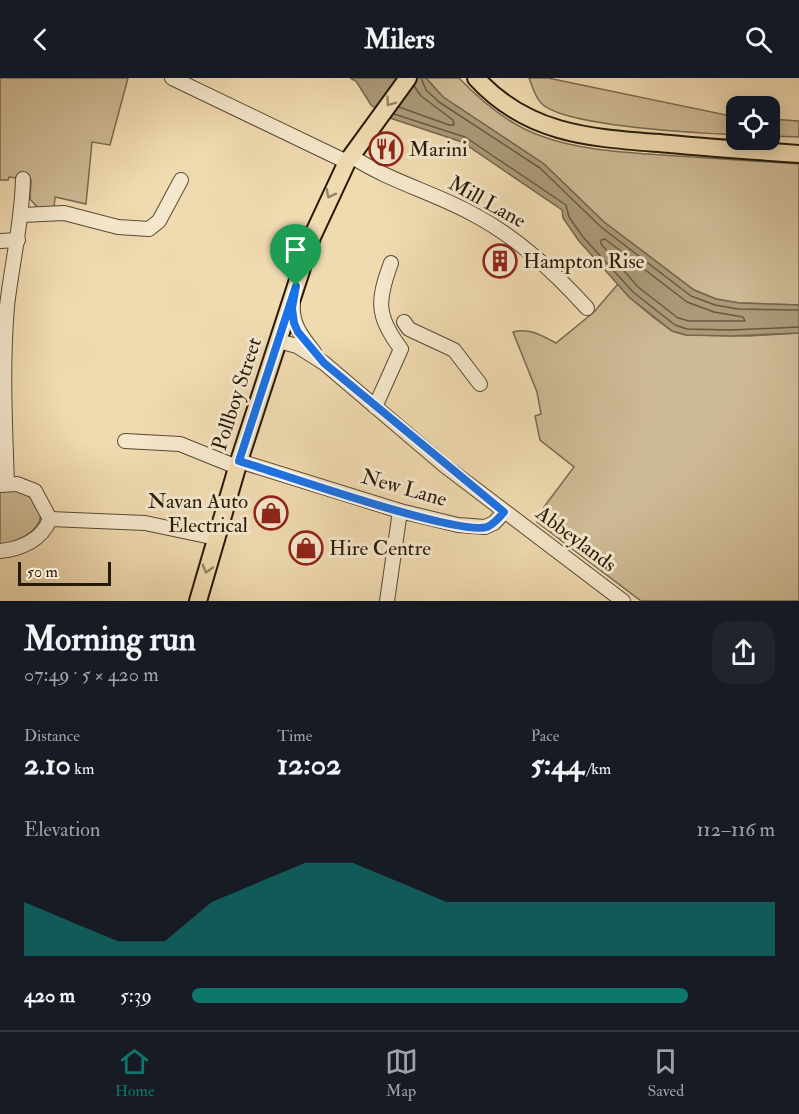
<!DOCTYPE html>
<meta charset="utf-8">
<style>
body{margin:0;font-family:"IM FELL Double Pica",serif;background:#20242c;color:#f1f3f6;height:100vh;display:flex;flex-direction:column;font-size:22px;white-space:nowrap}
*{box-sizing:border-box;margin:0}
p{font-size:20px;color:#9ea1a6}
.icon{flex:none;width:33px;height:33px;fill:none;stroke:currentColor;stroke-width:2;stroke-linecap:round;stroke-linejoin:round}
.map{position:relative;height:523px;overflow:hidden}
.details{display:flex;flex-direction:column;background:#171b24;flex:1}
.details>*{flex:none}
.buttons{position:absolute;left:726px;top:18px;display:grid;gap:12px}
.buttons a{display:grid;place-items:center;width:54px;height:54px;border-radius:12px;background:#171b24;box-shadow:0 3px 15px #0003;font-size:30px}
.scale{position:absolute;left:18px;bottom:15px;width:93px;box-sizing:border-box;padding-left:6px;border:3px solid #251a0a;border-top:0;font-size:16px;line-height:21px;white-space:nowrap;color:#251a0a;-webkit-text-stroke:4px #f5e7cc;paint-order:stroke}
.pin{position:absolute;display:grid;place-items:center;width:51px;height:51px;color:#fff;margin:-62px -26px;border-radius:50% 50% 50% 0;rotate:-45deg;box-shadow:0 0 6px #0007}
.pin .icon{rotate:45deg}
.round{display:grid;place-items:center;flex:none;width:63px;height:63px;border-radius:18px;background:#20242c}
.summary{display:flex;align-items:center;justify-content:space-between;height:102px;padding:0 24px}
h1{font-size:33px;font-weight:800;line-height:45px}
.figures{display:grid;grid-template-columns:repeat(3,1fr);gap:9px;height:102px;padding:6px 24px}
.figures div{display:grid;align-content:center}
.figures b{font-size:30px;font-weight:800}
.figures small{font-size:16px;font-weight:400}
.figures p{font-size:16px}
.chart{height:168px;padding:12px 24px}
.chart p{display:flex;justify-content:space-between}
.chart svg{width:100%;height:108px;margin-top:6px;fill:#0f766e;opacity:.7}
ul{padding:0 24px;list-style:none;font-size:20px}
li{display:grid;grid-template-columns:96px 72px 1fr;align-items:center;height:45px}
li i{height:15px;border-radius:8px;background:#0f766e}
header{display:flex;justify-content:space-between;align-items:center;height:78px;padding:0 24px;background:#171b24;font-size:27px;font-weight:800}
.tab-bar{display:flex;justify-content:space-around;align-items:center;height:84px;border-top:2px solid #363941;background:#171b24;font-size:16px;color:#9ea1a6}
.tab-bar a{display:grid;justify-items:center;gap:3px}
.tab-bar .current{color:#0f766e}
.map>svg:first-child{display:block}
</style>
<header><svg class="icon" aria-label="back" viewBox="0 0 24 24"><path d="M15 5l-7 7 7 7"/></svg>Milers<svg class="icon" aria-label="search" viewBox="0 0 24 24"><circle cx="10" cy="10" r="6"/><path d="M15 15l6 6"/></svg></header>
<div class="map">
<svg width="799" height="523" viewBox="0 0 799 523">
<rect width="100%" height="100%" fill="#f0dab0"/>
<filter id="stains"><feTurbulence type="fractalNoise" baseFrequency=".00333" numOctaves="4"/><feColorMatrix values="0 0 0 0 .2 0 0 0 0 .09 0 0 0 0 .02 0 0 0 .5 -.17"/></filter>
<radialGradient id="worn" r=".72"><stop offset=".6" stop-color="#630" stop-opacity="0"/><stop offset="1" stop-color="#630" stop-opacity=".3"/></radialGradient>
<!-- green -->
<g fill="#cdb994" stroke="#796a4f" stroke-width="1.5">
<path d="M0,0H128L110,67L92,64L86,126L55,119L54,130L39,131L30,121L31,102L9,99L8,102H0Z"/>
<path d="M426,0H459C481,23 510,47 541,58C579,72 621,74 662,77C708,80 753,83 799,86V227L739,225L716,221L694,212L604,144L544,86L443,19Z"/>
<path d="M529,0H548L736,39V57C701,55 563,49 541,25C535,19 532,8 529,0Z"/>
<path d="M770,41L799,43V59L770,58Z"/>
<path d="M618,206L629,219L653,239L672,253L686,257L749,258L799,255V523H641L537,444L544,429L574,389L540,362L535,338L541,336L537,314L513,254C530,250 541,257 556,265L594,234Z"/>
<path d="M0,413H17L31,417L41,437C39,455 16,464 0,467Z"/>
</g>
<!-- water -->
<path fill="#ab9978" stroke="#75664c" stroke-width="1.5" d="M350,0H426L443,19L544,86L604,144L694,212L716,221L739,225L799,227V255L730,258L686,257L672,253L629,219L579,163L563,140L562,132L462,64L387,39L371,27L356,3Z"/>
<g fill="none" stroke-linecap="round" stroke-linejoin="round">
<!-- shore -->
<g stroke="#685a41" stroke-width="1.5">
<path d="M421,0L426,12L439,24L540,90L601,149L691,218L715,227L738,231L799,232"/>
<path d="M399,29L449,47H454L453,42L421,18L414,8"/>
<path d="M394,36L465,59L566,127L569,139L583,159L633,214L675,247L687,251L731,252L799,249"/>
<path d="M605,161L687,224L714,234L743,239L745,243H689L678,240L638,209L601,166V162Z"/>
</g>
<defs>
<g id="minor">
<path d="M172,0L347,84"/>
<path d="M351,78C389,103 432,114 471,135C517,159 552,192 587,230"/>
<path d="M22,137L64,135L118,149L149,151L159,143L181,102"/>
<path d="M0,163L18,162"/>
<path d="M293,225C291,246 302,259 314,274"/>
<path d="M404,244L409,251L454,272L480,306"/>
<path d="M278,263L297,268L324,285L445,388L623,523"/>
<path d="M375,329L401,271C376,238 377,223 391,185"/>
<path d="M125,363L180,366L237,389"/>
<path d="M239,383L400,433L458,447L485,449L494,445L504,434"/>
<path d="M7,406C5,347 2,287 7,228C12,185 22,144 23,101"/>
<path d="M0,407L17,406L35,413L50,441"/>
<path d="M50,441L145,445L216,460"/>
<path d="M0,473C21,471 42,462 50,441"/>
<path d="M387,523L400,433"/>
</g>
<g id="major">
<path d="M476,0C530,59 596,60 670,66C713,70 756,73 799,76"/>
<path d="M198,523L239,383L312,159L347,84L408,0"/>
</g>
</defs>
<!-- minor casing -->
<use href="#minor" stroke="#584a34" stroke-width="16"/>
<!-- major casing -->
<use href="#major" stroke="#251a0a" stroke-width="20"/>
<!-- minor -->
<use href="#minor" stroke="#f5e7cc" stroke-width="14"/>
<!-- major -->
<use href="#major" stroke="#f0dab0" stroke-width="16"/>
</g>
<!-- one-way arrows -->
<defs><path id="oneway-chevron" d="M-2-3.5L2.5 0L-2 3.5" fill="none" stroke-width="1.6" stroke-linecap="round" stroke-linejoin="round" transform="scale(1.5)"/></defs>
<g stroke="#958465">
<use href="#oneway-chevron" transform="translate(390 24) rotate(126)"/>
<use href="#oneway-chevron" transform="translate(330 116) rotate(117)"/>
<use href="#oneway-chevron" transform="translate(207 491) rotate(106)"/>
</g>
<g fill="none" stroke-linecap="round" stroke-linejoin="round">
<defs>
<path id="route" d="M296,208L292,230L294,245L298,254L324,285L504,434C499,440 494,446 487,449C457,458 279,395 239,383Z"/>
</defs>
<!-- route casing -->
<use href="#route" stroke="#fff" stroke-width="12"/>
<!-- route -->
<use href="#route" stroke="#1a73e8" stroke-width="8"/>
</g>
<!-- icons -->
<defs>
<symbol id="restaurant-ring" viewBox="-11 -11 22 22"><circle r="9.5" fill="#f5e7cc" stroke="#8f2418" stroke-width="1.5"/><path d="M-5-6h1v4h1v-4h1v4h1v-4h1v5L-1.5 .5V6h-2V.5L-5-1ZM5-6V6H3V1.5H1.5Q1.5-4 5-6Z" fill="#8f2418"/></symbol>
<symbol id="building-ring" viewBox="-11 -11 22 22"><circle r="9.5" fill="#f5e7cc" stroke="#8f2418" stroke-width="1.5"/><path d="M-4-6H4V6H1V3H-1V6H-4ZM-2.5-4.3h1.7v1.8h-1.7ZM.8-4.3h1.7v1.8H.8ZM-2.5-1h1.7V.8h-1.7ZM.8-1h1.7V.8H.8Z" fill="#8f2418"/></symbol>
<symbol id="shop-ring" viewBox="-11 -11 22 22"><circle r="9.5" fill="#f5e7cc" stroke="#8f2418" stroke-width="1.5"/><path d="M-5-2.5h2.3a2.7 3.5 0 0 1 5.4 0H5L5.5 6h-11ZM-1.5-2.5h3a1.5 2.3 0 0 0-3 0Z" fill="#8f2418"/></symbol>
</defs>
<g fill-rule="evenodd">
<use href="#restaurant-ring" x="367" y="52" width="38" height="38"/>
<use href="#building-ring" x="481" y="164" width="38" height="38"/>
<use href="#shop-ring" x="252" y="416" width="38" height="38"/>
<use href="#shop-ring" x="287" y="451" width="38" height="38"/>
</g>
<g text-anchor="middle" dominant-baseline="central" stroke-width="6" stroke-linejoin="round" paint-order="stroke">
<!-- poi labels -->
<g font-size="21" fill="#251a0a" stroke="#f5e7cc" text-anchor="start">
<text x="409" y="71">Marini</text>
<text x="523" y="183">Hampton Rise</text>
<text x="248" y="423" text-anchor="end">Navan Auto<tspan x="248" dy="24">Electrical</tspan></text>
<text x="329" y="470">Hire Centre</text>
</g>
<!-- street labels -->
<g font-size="21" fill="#251a0a" stroke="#f5e7cc">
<text transform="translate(487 124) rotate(29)">Mill Lane</text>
<text transform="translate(237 316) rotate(-72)">Pollboy Street</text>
<text transform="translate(404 410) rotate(16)">New Lane</text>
<text transform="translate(576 461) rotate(37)">Abbeylands</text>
</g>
</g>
<rect width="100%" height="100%" filter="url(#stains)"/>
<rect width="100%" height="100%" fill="url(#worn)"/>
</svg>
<div class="buttons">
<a><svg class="icon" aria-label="locate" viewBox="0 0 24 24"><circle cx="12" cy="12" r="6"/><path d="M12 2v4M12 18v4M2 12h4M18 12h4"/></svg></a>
</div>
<div class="scale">50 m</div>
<div class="pin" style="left:296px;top:208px;background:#1e9e55"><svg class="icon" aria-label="arrive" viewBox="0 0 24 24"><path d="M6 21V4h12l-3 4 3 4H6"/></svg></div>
</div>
<section class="details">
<div class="summary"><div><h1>Morning run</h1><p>07:49 · 5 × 420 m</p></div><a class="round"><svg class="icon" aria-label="share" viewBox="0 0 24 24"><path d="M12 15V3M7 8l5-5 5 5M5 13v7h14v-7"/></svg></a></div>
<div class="figures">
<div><p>Distance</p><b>2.10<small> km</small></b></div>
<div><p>Time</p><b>12:02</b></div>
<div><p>Pace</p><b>5:44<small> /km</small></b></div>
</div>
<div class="chart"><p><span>Elevation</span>112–116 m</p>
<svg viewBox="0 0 160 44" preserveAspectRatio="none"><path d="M0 44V22L10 30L20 38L30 38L40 22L50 14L60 6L70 6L80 14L90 22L100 22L110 22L120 22L130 22L140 22L150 22L160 22V44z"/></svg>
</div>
<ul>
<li><b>420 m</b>5:39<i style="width:85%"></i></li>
</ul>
</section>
<nav class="tab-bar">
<a class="current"><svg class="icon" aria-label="home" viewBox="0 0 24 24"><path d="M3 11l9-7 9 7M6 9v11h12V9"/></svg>Home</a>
<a><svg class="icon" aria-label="map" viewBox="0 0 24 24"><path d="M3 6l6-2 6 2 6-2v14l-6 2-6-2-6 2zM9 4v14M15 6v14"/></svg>Map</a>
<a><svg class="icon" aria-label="saved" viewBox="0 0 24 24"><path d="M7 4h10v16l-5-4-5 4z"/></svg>Saved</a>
</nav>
